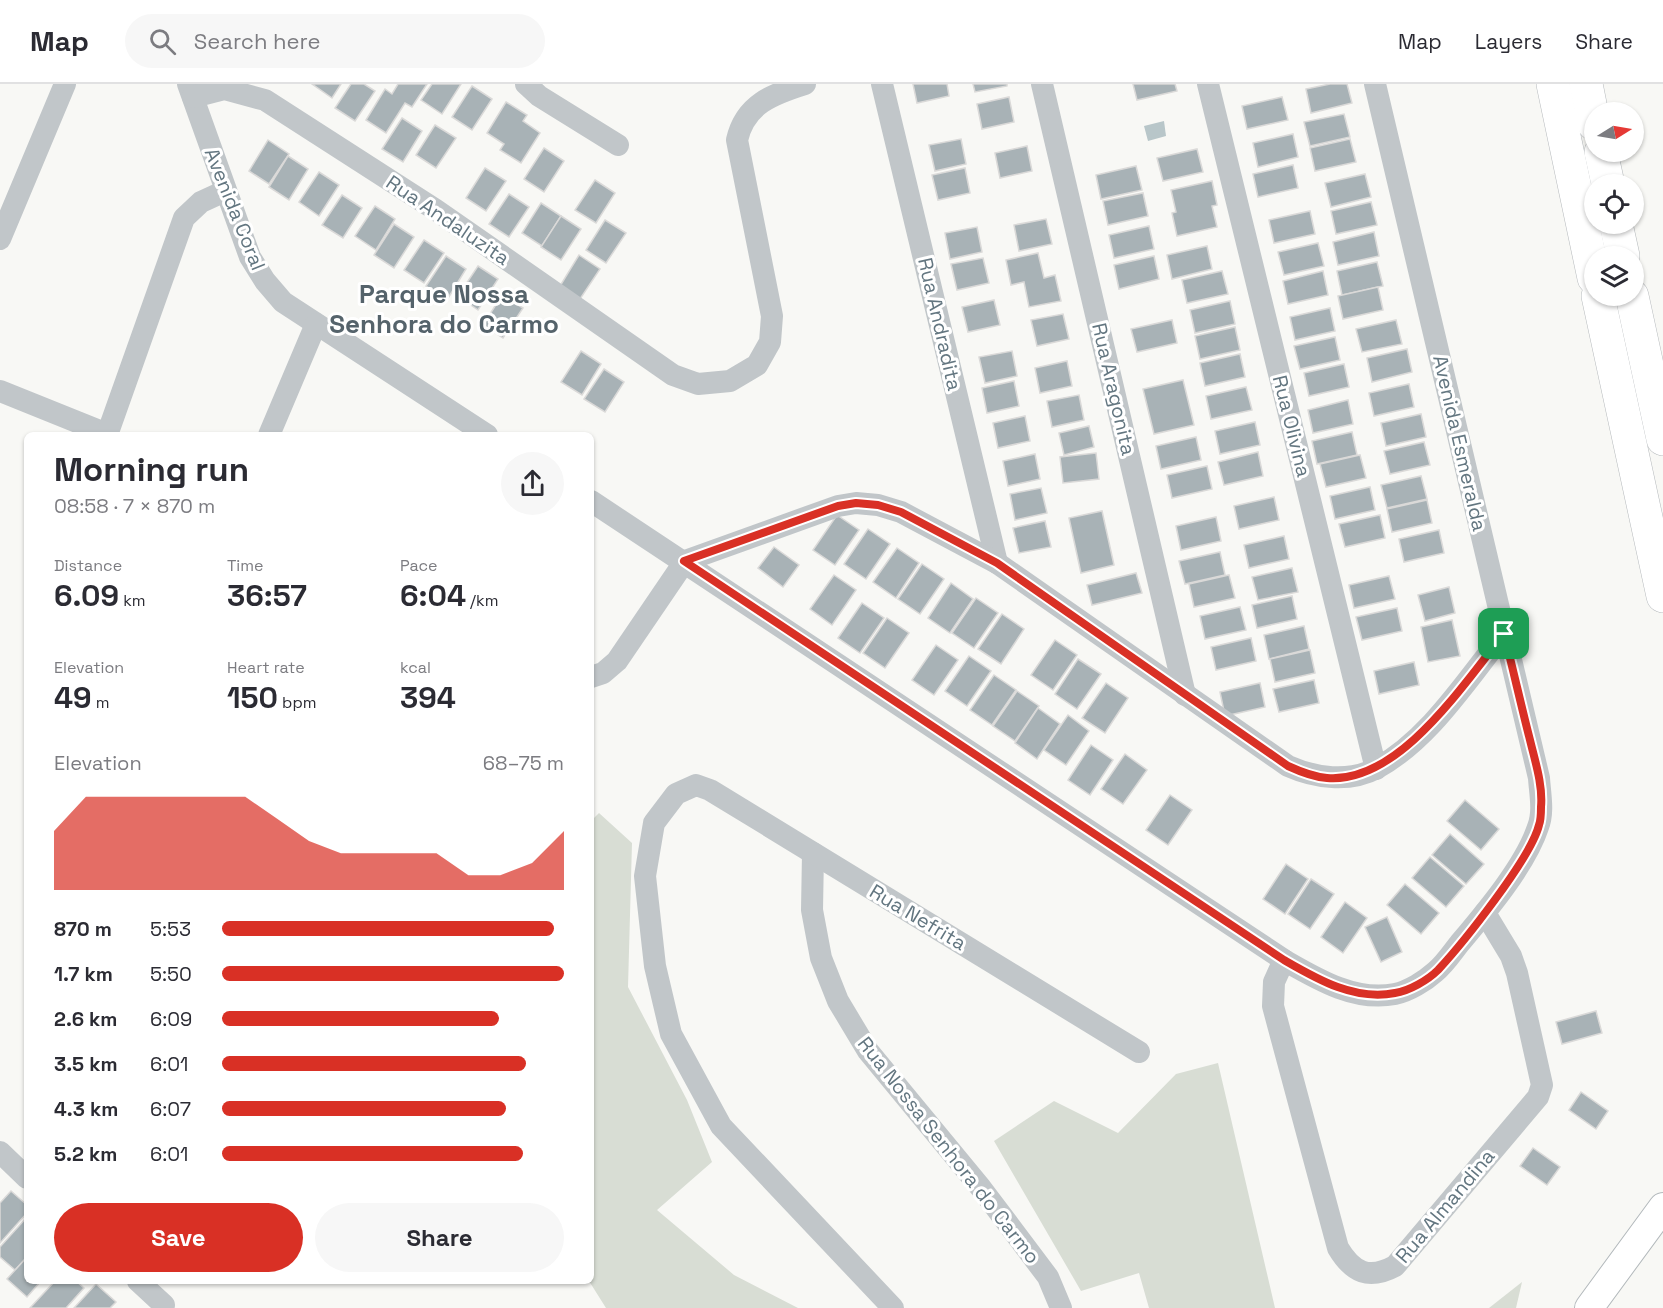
<!DOCTYPE html>
<meta charset="utf-8">
<style>
body{margin:0;font-family:"Space Grotesk",sans-serif;background:#f7f7f7;color:#2b2b33;height:100vh;display:flex;flex-direction:column;font-size:22px;white-space:nowrap}
*{box-sizing:border-box;margin:0}
p{font-size:20px;color:#7c7c81}
.icon{flex:none;width:33px;height:33px;fill:none;stroke:currentColor;stroke-width:2;stroke-linecap:round;stroke-linejoin:round}
.map{position:relative;flex:1;overflow:hidden}
.side{position:absolute;left:24px;top:348px;width:570px;height:852px;display:flex;flex-direction:column;background:#fff;border-radius:9px;box-shadow:0 2px 4px #0004}
.side>*{flex:none}
.needle{width:39px;rotate:79deg}
.controls{position:absolute;left:1584px;top:18px;display:grid;gap:12px}
.controls a{display:grid;place-items:center;width:60px;height:60px;border-radius:50%;background:#fff;box-shadow:0 2px 4px #0004;font-size:30px}
.pin{position:absolute;display:grid;place-items:center;width:51px;height:51px;color:#fff;margin:-26px;border-radius:12px;box-shadow:0 3px 9px #0006}
.round{display:grid;place-items:center;flex:none;width:63px;height:63px;border-radius:32px;background:#f7f7f7}
.summary{display:flex;align-items:center;justify-content:space-between;height:102px;padding:0 30px}
h1{font-size:33px;font-weight:800;line-height:45px}
.metrics{display:grid;grid-template-columns:repeat(3,1fr);gap:9px;height:102px;padding:6px 30px}
.metrics div{display:grid;align-content:center}
.metrics b{font-size:30px;font-weight:800}
.metrics small{font-size:16px;font-weight:400}
.metrics p{font-size:16px}
.chart{height:168px;padding:12px 30px}
.chart p{display:flex;justify-content:space-between}
.chart svg{width:100%;height:108px;margin-top:6px;fill:#d93025;opacity:.7}
.action{display:flex;gap:12px;margin-top:auto;padding:12px 30px}
.action a{flex:1;height:69px;border-radius:36px;background:#d93025;color:#fff;font-size:24px;font-weight:800;line-height:69px;text-align:center}
.action a+a{background:#f7f7f7;color:#2b2b33}
ul{padding:0 30px;list-style:none;font-size:20px}
li{display:grid;grid-template-columns:96px 72px 1fr;align-items:center;height:45px}
li i{height:15px;border-radius:8px;background:#d93025}
header{display:flex;align-items:center;gap:36px;box-sizing:border-box;height:84px;padding:0 30px;background:#fff;border-bottom:2px solid #e1e1e2}
header strong{font-size:28px}
nav{display:flex;gap:33px;margin-inline-start:auto;font-size:21px}
.search{width:420px;height:54px;background:#f7f7f7;display:flex;align-items:center;gap:15px;box-sizing:border-box;padding:0 21px;border-radius:33px;color:#7c7c81;font-size:22px}
.map>svg:first-child{display:block}
</style>
<header>
<strong>Map</strong>
<div class="search"><svg class="icon" aria-label="search" viewBox="0 0 24 24"><circle cx="10" cy="10" r="6"/><path d="M15 15l6 6"/></svg>Search here</div>
<nav><a>Map</a><a>Layers</a><a>Share</a></nav>
</header>
<div class="map">
<svg width="1663" height="1224" viewBox="0 0 1663 1224">
<rect width="100%" height="100%" fill="#f8f8f5"/>
<!-- green -->
<g fill="#d8ddd4">
<path d="M599,729L632,759L628,903L687,1016L712,1078L657,1126L734,1191L798,1224H606L589,1197L591,737Z"/>
<path d="M1218,979L1275,1224H1149L1139,1189L1081,1207L994,1057L1054,1017L1118,1049L1176,990Z"/>
<path d="M1522,1198L1516,1224H1489Z"/>
</g>
<!-- water -->
<path fill="#b8c6c9" d="M1164,37L1166,52L1148,57L1144,42Z"/>
<!-- building -->
<g fill="#a8b2b6" stroke="#dad9d8" stroke-width="1.5">
<path d="M312,0H341L332,14Z"/>
<path d="M351,0H364L375,7L355,37L335,24Z"/>
<path d="M398,0H427L412,23L405,19L386,49L366,36L385,5L392,10Z"/>
<path d="M432,0H461L442,30L421,16Z"/>
<path d="M913,0H947L949,12L917,19Z"/>
<path d="M973,0H1007V2L975,8Z"/>
<path d="M1133,0H1175L1177,7L1137,16Z"/>
<path d="M1330,0H1347L1352,19L1311,29L1306,5Z"/>
<path d="M472,2L492,15L472,46L452,33Z"/>
<path d="M1009,13L1014,38L982,45L977,20Z"/>
<path d="M1282,13L1288,36L1247,45L1242,22Z"/>
<path d="M506,18L527,31L523,37L540,49L521,79L500,66L504,60L487,49Z"/>
<path d="M1344,30L1350,53L1310,62L1304,38Z"/>
<path d="M402,34L422,47L403,78L382,65Z"/>
<path d="M435,41L456,54L436,84L416,71Z"/>
<path d="M1293,50L1298,73L1258,83L1253,59Z"/>
<path d="M961,55L966,80L935,87L929,61Z"/>
<path d="M1350,55L1356,78L1315,87L1310,64Z"/>
<path d="M268,56L289,70L269,100L249,87Z"/>
<path d="M1027,62L1032,87L1000,94L995,69Z"/>
<path d="M544,64L564,77L544,108L524,95Z"/>
<path d="M1197,65L1203,88L1163,97L1157,74Z"/>
<path d="M288,72L308,85L289,116L269,103Z"/>
<path d="M1293,81L1298,104L1258,113L1253,90Z"/>
<path d="M1136,82L1142,106L1101,115L1096,91Z"/>
<path d="M485,84L506,97L486,127L466,114Z"/>
<path d="M965,84L970,109L938,116L932,91Z"/>
<path d="M319,88L339,101L319,132L299,118Z"/>
<path d="M1365,90L1371,113L1331,123L1325,99Z"/>
<path d="M595,96L615,109L596,139L575,126Z"/>
<path d="M1212,97L1217,121L1212,122L1217,143L1177,152L1172,129L1176,128L1171,106Z"/>
<path d="M1143,109L1148,132L1108,141L1103,117Z"/>
<path d="M509,110L529,123L509,153L489,140Z"/>
<path d="M342,111L362,124L343,154L322,141Z"/>
<path d="M1371,118L1377,141L1336,150L1331,127Z"/>
<path d="M541,119L561,132L542,162L522,149Z"/>
<path d="M375,122L395,135L376,166L355,152Z"/>
<path d="M1310,127L1315,150L1274,159L1269,136Z"/>
<path d="M561,132L581,145L561,176L541,163Z"/>
<path d="M1046,135L1052,160L1019,167L1014,141Z"/>
<path d="M605,136L626,149L606,179L586,166Z"/>
<path d="M394,140L414,153L394,184L374,171Z"/>
<path d="M1149,142L1154,165L1114,174L1109,151Z"/>
<path d="M977,143L982,168L950,175L945,149Z"/>
<path d="M1374,148L1379,172L1338,181L1333,158Z"/>
<path d="M424,156L444,169L424,199L404,186Z"/>
<path d="M1318,159L1324,182L1284,191L1278,168Z"/>
<path d="M1207,162L1212,185L1172,195L1167,171Z"/>
<path d="M1038,169L1044,194L1055,191L1061,217L1029,223L1024,198L1011,201L1006,176Z"/>
<path d="M579,171L600,185L580,215L560,202Z"/>
<path d="M446,172L466,185L447,216L426,202Z"/>
<path d="M1154,172L1159,195L1119,205L1114,181Z"/>
<path d="M983,174L989,199L957,206L951,180Z"/>
<path d="M1377,178L1383,202L1342,211L1337,187Z"/>
<path d="M478,182L498,195L478,226L458,212Z"/>
<path d="M1222,187L1228,210L1187,219L1182,196Z"/>
<path d="M1323,187L1328,211L1288,220L1283,197Z"/>
<path d="M1378,203L1383,226L1343,235L1338,212Z"/>
<path d="M502,211L523,224L503,254L483,241Z"/>
<path d="M994,216L1000,241L968,248L962,223Z"/>
<path d="M1230,217L1235,240L1195,249L1190,226Z"/>
<path d="M1330,224L1335,247L1295,256L1290,233Z"/>
<path d="M1063,230L1069,255L1037,262L1031,236Z"/>
<path d="M1172,236L1177,259L1137,268L1131,245Z"/>
<path d="M1396,236L1402,260L1362,268L1356,245Z"/>
<path d="M1235,243L1240,266L1200,275L1195,252Z"/>
<path d="M1335,253L1340,276L1300,285L1294,262Z"/>
<path d="M1407,265L1412,288L1372,298L1367,274Z"/>
<path d="M581,267L601,280L582,311L561,298Z"/>
<path d="M1012,267L1017,292L985,299L979,273Z"/>
<path d="M1240,270L1245,293L1205,302L1200,279Z"/>
<path d="M1067,277L1072,302L1040,309L1035,284Z"/>
<path d="M1344,280L1349,303L1309,312L1304,289Z"/>
<path d="M604,285L624,298L605,328L584,315Z"/>
<path d="M1183,296L1194,341L1154,350L1143,305Z"/>
<path d="M1014,297L1019,322L987,329L982,304Z"/>
<path d="M1409,300L1414,323L1374,332L1369,309Z"/>
<path d="M1246,303L1252,326L1211,335L1206,312Z"/>
<path d="M1079,311L1084,336L1052,343L1047,317Z"/>
<path d="M1348,316L1353,340L1313,349L1308,326Z"/>
<path d="M1421,330L1426,353L1386,362L1381,339Z"/>
<path d="M1025,332L1030,357L998,364L993,339Z"/>
<path d="M1255,338L1260,361L1220,370L1215,347Z"/>
<path d="M1089,342L1094,363L1064,371L1059,349Z"/>
<path d="M1352,348L1357,371L1317,380L1312,357Z"/>
<path d="M1196,353L1201,376L1161,385L1156,362Z"/>
<path d="M1424,358L1430,381L1390,390L1384,367Z"/>
<path d="M1258,368L1263,392L1224,401L1218,378Z"/>
<path d="M1096,369L1099,395L1063,399L1060,373Z"/>
<path d="M1035,370L1040,395L1008,402L1003,377Z"/>
<path d="M1360,371L1366,394L1326,403L1320,380Z"/>
<path d="M1207,382L1212,405L1172,414L1167,391Z"/>
<path d="M1421,392L1427,415L1387,424L1381,401Z"/>
<path d="M1370,403L1375,426L1335,435L1330,412Z"/>
<path d="M1041,404L1047,429L1015,436L1010,410Z"/>
<path d="M1274,413L1279,436L1239,445L1234,422Z"/>
<path d="M1427,416L1432,439L1392,448L1387,425Z"/>
<path d="M1102,427L1114,481L1081,489L1069,434Z"/>
<path d="M837,431L859,446L835,481L813,466Z"/>
<path d="M1380,431L1385,454L1345,463L1339,440Z"/>
<path d="M1216,433L1221,457L1181,466L1176,442Z"/>
<path d="M1045,437L1051,463L1019,469L1013,444Z"/>
<path d="M868,445L890,460L866,495L844,480Z"/>
<path d="M1439,446L1444,469L1404,478L1399,455Z"/>
<path d="M1284,452L1289,475L1249,484L1244,461Z"/>
<path d="M774,463L799,481L783,503L758,484Z"/>
<path d="M897,464L919,479L896,514L873,498Z"/>
<path d="M1220,468L1225,491L1185,500L1179,477Z"/>
<path d="M922,480L944,495L920,530L898,515Z"/>
<path d="M1292,484L1298,508L1258,516L1252,493Z"/>
<path d="M1136,489L1142,509L1092,521L1087,501Z"/>
<path d="M834,491L856,506L832,541L810,525Z"/>
<path d="M1229,491L1235,514L1194,523L1189,500Z"/>
<path d="M1389,492L1395,515L1354,524L1349,501Z"/>
<path d="M951,499L973,515L950,549L928,534Z"/>
<path d="M1449,503L1455,529L1425,537L1418,511Z"/>
<path d="M1292,512L1297,535L1257,544L1252,521Z"/>
<path d="M976,514L998,529L974,564L952,549Z"/>
<path d="M862,519L884,534L860,569L838,554Z"/>
<path d="M1240,523L1246,546L1205,555L1200,532Z"/>
<path d="M1397,524L1402,547L1362,556L1356,533Z"/>
<path d="M1002,530L1024,545L1001,580L978,565Z"/>
<path d="M887,534L909,549L885,584L863,569Z"/>
<path d="M1452,536L1460,572L1428,578L1421,543Z"/>
<path d="M1304,542L1309,565L1269,575L1264,551Z"/>
<path d="M1251,554L1256,577L1216,586L1211,563Z"/>
<path d="M1055,556L1077,571L1053,606L1031,591Z"/>
<path d="M936,561L958,576L934,611L912,596Z"/>
<path d="M1310,566L1315,589L1275,598L1270,575Z"/>
<path d="M969,572L991,587L967,622L945,607Z"/>
<path d="M1078,575L1101,590L1077,625L1055,610Z"/>
<path d="M1414,578L1419,601L1379,610L1374,587Z"/>
<path d="M994,591L1016,606L992,641L970,626Z"/>
<path d="M1314,596L1319,619L1279,628L1273,605Z"/>
<path d="M1106,599L1128,614L1105,649L1082,634Z"/>
<path d="M1260,599L1265,623L1225,632L1220,608Z"/>
<path d="M1017,607L1039,622L1015,657L993,642Z"/>
<path d="M1038,624L1060,640L1037,675L1015,659Z"/>
<path d="M1068,631L1089,647L1066,681L1044,666Z"/>
<path d="M1091,661L1113,676L1090,711L1068,696Z"/>
<path d="M1125,670L1147,686L1123,720L1101,705Z"/>
<path d="M1170,711L1192,726L1168,761L1146,746Z"/>
<path d="M1465,716L1499,745L1481,766L1447,737Z"/>
<path d="M1450,750L1484,780L1466,800L1432,771Z"/>
<path d="M1430,773L1464,802L1446,823L1412,794Z"/>
<path d="M1286,780L1308,795L1285,830L1263,815Z"/>
<path d="M1311,795L1334,810L1310,845L1288,830Z"/>
<path d="M1405,800L1439,829L1421,850L1387,821Z"/>
<path d="M1345,818L1367,834L1343,869L1321,853Z"/>
<path d="M1387,833L1402,868L1381,878L1365,843Z"/>
<path d="M1596,927L1602,949L1562,960L1556,938Z"/>
<path d="M1581,1008L1608,1027L1596,1045L1569,1026Z"/>
<path d="M1533,1064L1560,1083L1547,1101L1520,1082Z"/>
<path d="M11,1107L27,1121V1129L0,1159V1119Z"/>
<path d="M27,1133V1173L15,1186L0,1173V1163Z"/>
<path d="M27,1173V1197H41L27,1213L7,1195Z"/>
<path d="M55,1197H76L84,1204L66,1224H30Z"/>
<path d="M96,1200L116,1218L110,1224H74Z"/>
</g>
<g fill="none" stroke-linecap="round" stroke-linejoin="round">
<defs>
<path id="major" d="M1589,1224L1663,1123"/>
<g id="highway">
<path d="M1553,0L1594,194"/>
<path d="M1586,0L1594,40"/>
<path d="M1601,68L1608,100"/>
<path d="M1616,140L1623,172"/>
<path d="M1598,212L1663,512"/>
<path d="M1632,212L1663,355"/>
</g>
</defs>
<!-- major casing -->
<use href="#major" stroke="#b3b9bc" stroke-width="30"/>
<!-- highway casing -->
<use href="#highway" stroke="#b5b9bc" stroke-width="34"/>
<!-- minor -->
<g stroke="#c1c6c9" stroke-width="22">
<path d="M188,0L250,173L265,197L283,218L487,351"/>
<path d="M526,0L539,12L618,61"/>
<path d="M882,0L997,479"/>
<path d="M1042,0L1185,611"/>
<path d="M1208,0L1376,685"/>
<path d="M193,13L224,5L265,16L436,126L673,291L698,300L730,297L757,281L770,258L772,232L737,56C745,20 773,10 805,0"/>
<path d="M0,155L65,0"/>
<path d="M0,307L107,350"/>
<path d="M107,351L184,134L201,118L225,107"/>
<path d="M269,351L316,240"/>
<path d="M591,417L1284,876C1317,895 1355,918 1395,910C1409,907 1425,897 1435,888C1444,881 1452,869 1459,860C1485,829 1525,782 1538,743C1544,728 1540,710 1539,694L1375,0"/>
<path d="M591,593L603,589L617,577L685,477L838,422L856,419L878,421L901,428L997,479L1288,682C1315,694 1349,699 1377,684C1430,655 1467,595 1504,550"/>
<path d="M813,769L812,826L821,874L838,917L868,967L981,1104L1048,1193L1061,1224"/>
<path d="M1284,876L1274,898L1273,922L1338,1164C1353,1189 1369,1196 1395,1182L1538,1013L1542,1001L1517,889L1511,872L1485,829"/>
<path d="M0,1068L27,1094"/>
<path d="M138,1197L164,1221"/>
<path d="M893,1224L721,1042L671,950L655,882L645,792L654,739L676,710L696,701L710,706L1139,968"/>
</g>
<!-- major -->
<use href="#major" stroke="#fff" stroke-width="28"/>
<!-- highway -->
<use href="#highway" stroke="#fff" stroke-width="33"/>
</g>
<g fill="none" stroke-linecap="round" stroke-linejoin="round">
<defs>
<path id="route" d="M856,419L878,421L901,428L997,479L1288,682C1301,688 1313,693 1327,694C1399,700 1464,599 1504,550C1513,585 1521,621 1530,656C1535,677 1543,701 1541,723C1541,729 1541,736 1539,741C1531,774 1463,859 1438,886C1428,896 1409,907 1395,909C1354,917 1317,895 1284,876L684,477L838,422Z"/>
</defs>
<!-- route casing -->
<use href="#route" stroke="#fff" stroke-width="12"/>
<!-- route -->
<use href="#route" stroke="#d93025" stroke-width="8"/>
</g>
<g text-anchor="middle" dominant-baseline="central" stroke-width="6" stroke-linejoin="round" paint-order="stroke">
<!-- street labels -->
<g font-size="20" fill="#637680" stroke="#fff">
<text transform="translate(235 125) rotate(68)">Avenida Coral</text>
<text transform="translate(448 136) rotate(34)">Rua Andaluzita</text>
<text transform="translate(940 240) rotate(77)">Rua Andradita</text>
<text transform="translate(1114 305) rotate(77)">Rua Aragonita</text>
<text transform="translate(1292 342) rotate(76)">Rua Olivina</text>
<text transform="translate(1460 359) rotate(77)">Avenida Esmeralda</text>
<text transform="translate(918 833) rotate(31)">Rua Nefrita</text>
<text transform="translate(949 1066) rotate(52)">Rua Nossa Senhora do Carmo</text>
<text transform="translate(1445 1122) rotate(-50)">Rua Almandina</text>
</g>
<!-- district labels -->
<g font-size="26" font-weight="bold" fill="#55636b" stroke="#fff">
<text x="444" y="210">Parque Nossa<tspan x="444" dy="30">Senhora do Carmo</tspan></text>
</g>
</g>
</svg>
<div class="controls">
<a><svg class="needle" viewBox="-14 -14 28 28"><path d="M0-13l5 13h-10z" fill="#e53935"/><path d="M0 13l5-13h-10z" fill="#7c7c81"/></svg></a>
<a><svg class="icon" aria-label="locate" viewBox="0 0 24 24"><circle cx="12" cy="12" r="6"/><path d="M12 2v4M12 18v4M2 12h4M18 12h4"/></svg></a>
<a><svg class="icon" aria-label="layers" viewBox="0 0 24 24"><path d="M12 4l9 5-9 5-9-5zM3 14l9 5 9-5"/></svg></a>
</div>
<div class="pin" style="left:1504px;top:550px;background:#1e9e55"><svg class="icon" aria-label="arrive" viewBox="0 0 24 24"><path d="M6 21V4h12l-3 4 3 4H6"/></svg></div>
<section class="side">
<div class="summary"><div><h1>Morning run</h1><p>08:58 · 7 × 870 m</p></div><a class="round"><svg class="icon" aria-label="share" viewBox="0 0 24 24"><path d="M12 15V3M7 8l5-5 5 5M5 13v7h14v-7"/></svg></a></div>
<div class="metrics">
<div><p>Distance</p><b>6.09<small> km</small></b></div>
<div><p>Time</p><b>36:57</b></div>
<div><p>Pace</p><b>6:04<small> /km</small></b></div>
</div>
<div class="metrics">
<div><p>Elevation</p><b>49<small> m</small></b></div>
<div><p>Heart rate</p><b>150<small> bpm</small></b></div>
<div><p>kcal</p><b>394</b></div>
</div>
<div class="chart"><p><span>Elevation</span>68–75 m</p>
<svg viewBox="0 0 160 44" preserveAspectRatio="none"><path d="M0 44V20L10 6L20 6L30 6L40 6L50 6L60 6L70 15L80 24L90 29L100 29L110 29L120 29L130 38L140 38L150 33L160 20V44z"/></svg>
</div>
<ul>
<li><b>870 m</b>5:53<i style="width:97%"></i></li>
<li><b>1.7 km</b>5:50<i style="width:100%"></i></li>
<li><b>2.6 km</b>6:09<i style="width:81%"></i></li>
<li><b>3.5 km</b>6:01<i style="width:89%"></i></li>
<li><b>4.3 km</b>6:07<i style="width:83%"></i></li>
<li><b>5.2 km</b>6:01<i style="width:88%"></i></li>
</ul>
<div class="action"><a>Save</a><a>Share</a></div>
</section>
</div>
